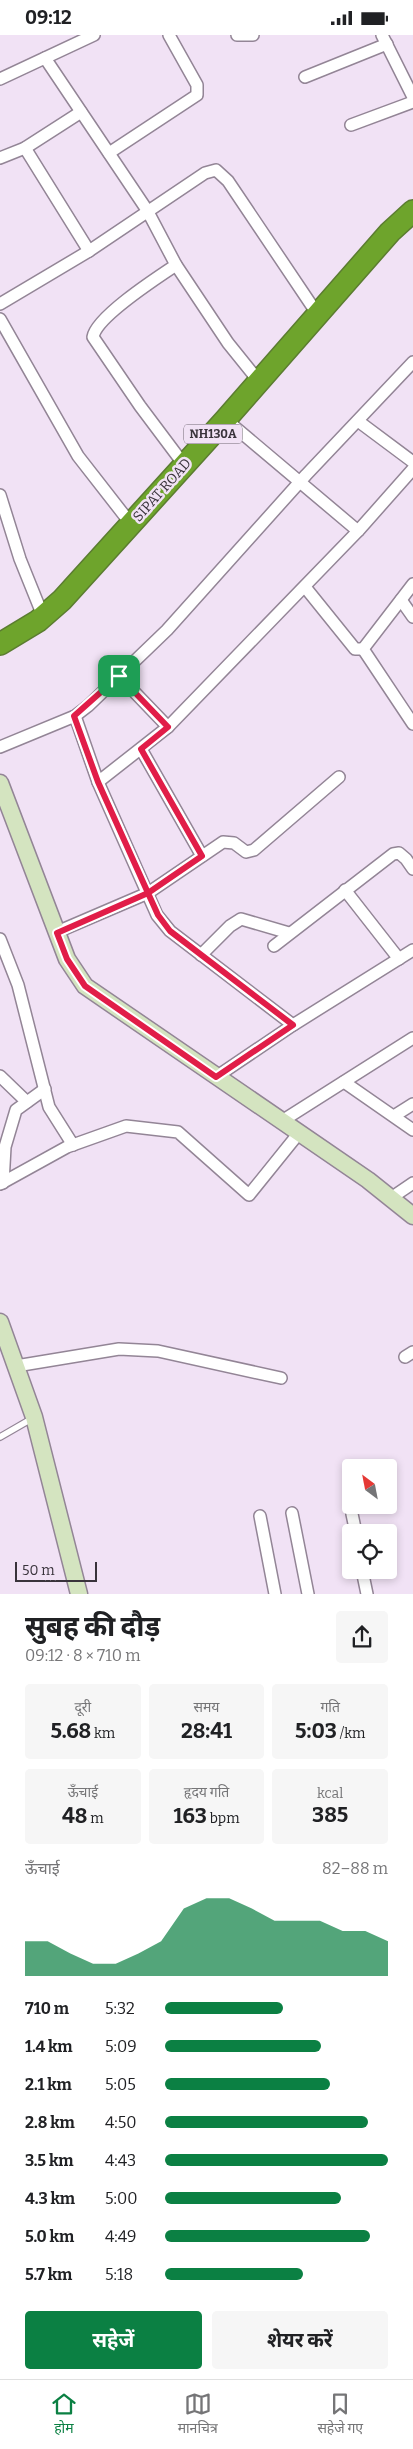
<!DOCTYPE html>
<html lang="hi">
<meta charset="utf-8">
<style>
body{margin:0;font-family:Bitter,"Noto Sans Devanagari",serif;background:#f6f6f6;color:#202124;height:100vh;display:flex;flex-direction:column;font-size:19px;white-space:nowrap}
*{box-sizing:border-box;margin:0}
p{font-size:16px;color:#757577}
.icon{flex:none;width:28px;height:28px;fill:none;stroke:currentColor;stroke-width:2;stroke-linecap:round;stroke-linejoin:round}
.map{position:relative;height:1559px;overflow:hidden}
.details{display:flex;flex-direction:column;background:#fff;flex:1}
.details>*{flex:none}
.needle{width:32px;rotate:328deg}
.buttons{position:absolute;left:342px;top:1424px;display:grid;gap:10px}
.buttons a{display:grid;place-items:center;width:55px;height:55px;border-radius:5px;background:#fff;box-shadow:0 2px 8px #0003;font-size:25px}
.scale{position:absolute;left:15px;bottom:12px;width:82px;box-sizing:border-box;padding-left:5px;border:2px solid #39333b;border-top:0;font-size:14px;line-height:18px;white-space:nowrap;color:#39333b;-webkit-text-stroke:4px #f1e2f5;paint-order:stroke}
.pin{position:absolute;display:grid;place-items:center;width:42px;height:42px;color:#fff;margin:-21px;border-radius:10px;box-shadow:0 2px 8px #0006}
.round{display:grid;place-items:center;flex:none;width:52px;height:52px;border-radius:5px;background:#f6f6f6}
.overview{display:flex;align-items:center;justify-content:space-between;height:85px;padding:0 25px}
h1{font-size:28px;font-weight:700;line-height:38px}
.metrics{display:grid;grid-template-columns:repeat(3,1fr);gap:8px;height:85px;padding:5px 25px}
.metrics div{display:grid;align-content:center;border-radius:5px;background:#f6f6f6;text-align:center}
.metrics b{font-size:21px;font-weight:700}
.metrics small{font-size:14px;font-weight:400}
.metrics p{font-size:14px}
.chart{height:140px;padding:10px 25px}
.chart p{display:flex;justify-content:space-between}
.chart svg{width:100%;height:90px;margin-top:5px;fill:#0b8043;opacity:.7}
.cta{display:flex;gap:10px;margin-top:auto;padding:10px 25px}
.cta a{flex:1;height:58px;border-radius:5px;background:#0b8043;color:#fff;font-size:20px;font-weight:700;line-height:58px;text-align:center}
.cta a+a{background:#f6f6f6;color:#202124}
ul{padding:0 25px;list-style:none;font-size:16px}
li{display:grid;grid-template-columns:80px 60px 1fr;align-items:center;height:38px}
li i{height:12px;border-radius:6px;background:#0b8043}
.status{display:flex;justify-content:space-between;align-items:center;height:35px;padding:0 25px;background:#fff;direction:ltr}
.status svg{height:14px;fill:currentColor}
.tab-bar{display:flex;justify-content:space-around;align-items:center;height:70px;border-top:1px solid #e0e0e0;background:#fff;font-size:14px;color:#757577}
.tab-bar a{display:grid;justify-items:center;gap:2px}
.tab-bar .on{color:#0b8043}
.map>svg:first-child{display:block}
</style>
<div class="status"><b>09:12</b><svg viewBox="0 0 49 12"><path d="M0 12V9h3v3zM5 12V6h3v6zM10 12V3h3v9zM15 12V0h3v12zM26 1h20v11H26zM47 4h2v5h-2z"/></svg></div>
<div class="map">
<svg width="413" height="1559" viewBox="0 0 413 1559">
<rect width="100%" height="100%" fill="#f1e2f5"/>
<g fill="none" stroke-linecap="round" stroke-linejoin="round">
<defs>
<path id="lane" d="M0,1402L33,1383"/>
<g id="street">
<path d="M237,0H253"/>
<path d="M382,0L413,62"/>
<path d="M45,23L147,175L176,230L228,308L253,339"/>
<path d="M305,42L387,9"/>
<path d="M0,44L94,0"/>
<path d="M351,90L413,67"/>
<path d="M25,113L89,216"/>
<path d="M109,118L197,60V50L169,0"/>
<path d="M0,123L25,113L81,77"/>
<path d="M176,230C158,242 96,282 93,302L140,371L179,423"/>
<path d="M0,269L89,216L205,138L216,135L228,146L312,271"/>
<path d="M0,284L78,421L124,480"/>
<path d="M224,383L358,496"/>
<path d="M358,386L413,427"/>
<path d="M0,460L20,524L43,581"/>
<path d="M413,549L363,614L413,689"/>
<path d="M305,552L355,614H363"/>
<path d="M401,565L413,582"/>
<path d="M119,641L168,692"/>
<path d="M75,681L98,747L157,880L170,896L293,990"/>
<path d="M0,712L75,681L88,671L167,595L306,440L413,327"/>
<path d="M141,714L202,821"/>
<path d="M98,747L168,692L358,496L413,434"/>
<path d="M345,855L399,924"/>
<path d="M57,897L148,858L223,807L234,808L246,817L254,815L339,742"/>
<path d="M0,904L18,950L49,1072L73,1110"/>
<path d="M274,911L393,819L399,818L406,824L413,834"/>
<path d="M201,920L230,891L241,884L289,898"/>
<path d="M0,1041L27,1067"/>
<path d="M216,1042L293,990L413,915"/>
<path d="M344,1047L413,1095"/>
<path d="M394,1081L413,1069"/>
<path d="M282,1086L413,1003"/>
<path d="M3,1148L5,1112L16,1075L45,1054"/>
<path d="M0,1149L67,1112L126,1091L178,1097L249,1160L299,1098"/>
<path d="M391,1163L413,1148"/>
<path d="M405,1322L413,1317"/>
<path d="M16,1331L119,1314L158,1316L281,1343"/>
<path d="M292,1478L308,1559"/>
<path d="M352,1479L356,1498"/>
<path d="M260,1481L275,1559"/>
<path d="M362,1535L367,1559"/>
</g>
<g id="secondary">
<path d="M0,748L67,924L85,951L368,1145L413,1181"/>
<path d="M0,1287L34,1382L79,1559"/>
</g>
<path id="highway" d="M0,609L38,586L62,565L226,384L390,197L413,176"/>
</defs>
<!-- lane casing -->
<use href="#lane" stroke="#938596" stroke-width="8"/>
<!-- street casing -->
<use href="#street" stroke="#938596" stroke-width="14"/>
<!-- secondary casing -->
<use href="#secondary" stroke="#938596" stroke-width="19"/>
<!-- highway casing -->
<use href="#highway" stroke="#5b7c31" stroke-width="24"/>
<!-- lane -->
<use href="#lane" stroke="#fff" stroke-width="5.5"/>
<!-- street -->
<use href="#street" stroke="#fff" stroke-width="11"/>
<!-- secondary -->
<use href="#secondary" stroke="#d4e4c0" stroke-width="16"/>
<!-- highway -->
<use href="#highway" stroke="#6ea42c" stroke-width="21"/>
</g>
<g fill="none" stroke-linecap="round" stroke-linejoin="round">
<defs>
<path id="route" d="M119,641L74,681L98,747L148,858L57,898L67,924L85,951L216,1042L293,990L170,896L158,880L148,858L202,821L141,714L168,692L119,641"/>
</defs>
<!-- route casing -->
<use href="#route" stroke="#fff" stroke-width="10"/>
<!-- route -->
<use href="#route" stroke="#e11d48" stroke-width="6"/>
</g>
<g text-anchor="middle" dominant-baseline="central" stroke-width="5" stroke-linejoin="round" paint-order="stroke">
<!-- shield labels -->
<rect fill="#f1e2f5" stroke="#706873" stroke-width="1" x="184" y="389.5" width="58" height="19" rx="4"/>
<g font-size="12" font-weight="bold" fill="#39333b">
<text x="213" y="399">NH130A</text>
</g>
<!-- street labels -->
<g font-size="14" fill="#39333b" stroke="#f1e2f5">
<text transform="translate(162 455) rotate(-48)">SIPAT ROAD</text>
</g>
</g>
</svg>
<div class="buttons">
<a><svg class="needle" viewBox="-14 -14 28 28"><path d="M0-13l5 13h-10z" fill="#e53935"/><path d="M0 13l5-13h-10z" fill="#757577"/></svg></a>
<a><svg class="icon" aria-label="locate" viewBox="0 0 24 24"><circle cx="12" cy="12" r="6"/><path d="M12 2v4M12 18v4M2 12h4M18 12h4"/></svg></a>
</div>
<div class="scale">50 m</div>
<div class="pin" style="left:119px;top:641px;background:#1e9e55"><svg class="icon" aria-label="arrive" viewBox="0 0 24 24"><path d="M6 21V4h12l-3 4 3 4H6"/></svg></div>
</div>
<section class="details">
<div class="overview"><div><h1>सुबह की दौड़</h1><p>09:12 · 8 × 710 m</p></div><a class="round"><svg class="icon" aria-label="share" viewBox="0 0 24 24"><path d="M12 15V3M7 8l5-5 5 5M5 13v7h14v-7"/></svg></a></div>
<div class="metrics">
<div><p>दूरी</p><b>5.68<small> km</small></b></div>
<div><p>समय</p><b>28:41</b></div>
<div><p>गति</p><b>5:03<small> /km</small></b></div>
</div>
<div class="metrics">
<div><p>ऊँचाई</p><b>48<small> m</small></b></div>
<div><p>हृदय गति</p><b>163<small> bpm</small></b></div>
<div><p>kcal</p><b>385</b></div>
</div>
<div class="chart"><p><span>ऊँचाई</span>82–88 m</p>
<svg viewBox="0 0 160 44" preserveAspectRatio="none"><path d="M0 44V27L10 27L20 33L30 38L40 38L50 33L60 27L70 11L80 6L90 6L100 11L110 17L120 17L130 17L140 22L150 22L160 27V44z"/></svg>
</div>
<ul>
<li><b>710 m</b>5:32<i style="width:53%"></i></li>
<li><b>1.4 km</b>5:09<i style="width:70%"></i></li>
<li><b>2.1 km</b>5:05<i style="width:74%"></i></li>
<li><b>2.8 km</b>4:50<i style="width:91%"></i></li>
<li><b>3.5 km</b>4:43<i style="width:100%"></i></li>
<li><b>4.3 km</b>5:00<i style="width:79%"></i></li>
<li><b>5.0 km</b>4:49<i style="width:92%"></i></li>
<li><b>5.7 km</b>5:18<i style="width:62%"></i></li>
</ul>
<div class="cta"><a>सहेजें</a><a>शेयर करें</a></div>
</section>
<nav class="tab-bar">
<a class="on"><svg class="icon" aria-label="home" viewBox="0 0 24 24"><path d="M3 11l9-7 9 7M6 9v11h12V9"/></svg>होम</a>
<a><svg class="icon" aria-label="map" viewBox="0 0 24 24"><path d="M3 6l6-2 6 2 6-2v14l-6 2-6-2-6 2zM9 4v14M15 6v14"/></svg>मानचित्र</a>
<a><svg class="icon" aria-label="saved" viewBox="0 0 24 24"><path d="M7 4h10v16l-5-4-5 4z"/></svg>सहेजे गए</a>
</nav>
